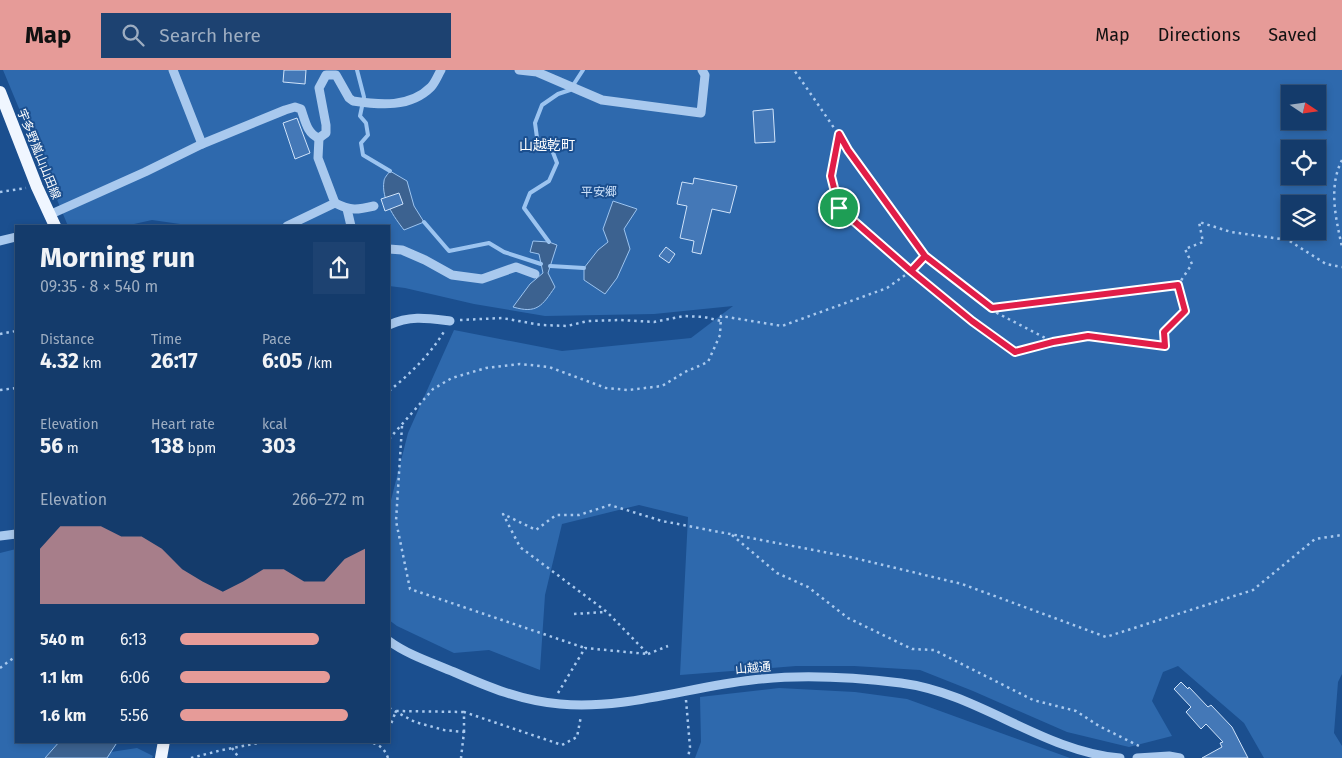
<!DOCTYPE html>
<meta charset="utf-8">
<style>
body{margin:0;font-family:"Fira Sans","Noto Sans JP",sans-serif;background:#1d4271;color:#f1f3f6;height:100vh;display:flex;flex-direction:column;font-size:19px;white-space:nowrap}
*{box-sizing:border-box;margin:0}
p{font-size:16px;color:#9dadc1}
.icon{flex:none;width:28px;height:28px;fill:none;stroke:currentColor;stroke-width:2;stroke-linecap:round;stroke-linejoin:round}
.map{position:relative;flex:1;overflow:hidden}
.panel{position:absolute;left:15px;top:155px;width:375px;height:518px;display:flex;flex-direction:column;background:#143b6b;border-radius:0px;box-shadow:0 2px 8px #0003,0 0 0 1px #33557e}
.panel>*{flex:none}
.needle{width:32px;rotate:103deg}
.buttons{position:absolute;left:1281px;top:15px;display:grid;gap:10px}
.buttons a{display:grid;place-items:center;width:45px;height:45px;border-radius:0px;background:#143b6b;box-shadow:0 2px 8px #0003,0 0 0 1px #33557e;font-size:25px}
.pin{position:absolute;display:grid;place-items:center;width:42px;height:42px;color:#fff;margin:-21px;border:2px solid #fff;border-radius:50%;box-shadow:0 1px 5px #0007}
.round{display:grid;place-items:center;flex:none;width:52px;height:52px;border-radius:0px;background:#1d4271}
.summary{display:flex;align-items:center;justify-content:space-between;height:85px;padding:0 25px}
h1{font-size:28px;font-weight:700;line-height:38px}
.metrics{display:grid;grid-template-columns:repeat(3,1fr);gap:8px;height:85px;padding:5px 25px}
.metrics div{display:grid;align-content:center}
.metrics b{font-size:21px;font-weight:700}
.metrics small{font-size:14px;font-weight:400}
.metrics p{font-size:14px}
.chart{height:140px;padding:10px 25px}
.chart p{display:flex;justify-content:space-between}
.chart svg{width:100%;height:90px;margin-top:5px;fill:#e69b98;opacity:.7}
ul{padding:0 25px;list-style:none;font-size:16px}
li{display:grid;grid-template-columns:80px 60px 1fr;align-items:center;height:38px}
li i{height:12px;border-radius:6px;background:#e69b98}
header{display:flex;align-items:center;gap:30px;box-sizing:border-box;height:70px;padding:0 25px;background:#e69b98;color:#111}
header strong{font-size:24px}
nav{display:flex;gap:28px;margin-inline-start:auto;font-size:18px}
.search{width:350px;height:45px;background:#1d4271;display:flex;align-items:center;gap:12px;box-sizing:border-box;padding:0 18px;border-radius:0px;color:#9dadc1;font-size:19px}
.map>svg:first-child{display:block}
</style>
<header>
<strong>Map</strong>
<div class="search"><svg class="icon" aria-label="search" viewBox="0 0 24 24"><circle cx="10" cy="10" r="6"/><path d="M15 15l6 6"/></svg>Search here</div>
<nav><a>Map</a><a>Directions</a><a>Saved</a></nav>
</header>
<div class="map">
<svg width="1342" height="688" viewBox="0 0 1342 688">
<rect width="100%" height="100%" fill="#1b4f8f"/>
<!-- green -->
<g fill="#2e69ad" fill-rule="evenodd">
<path d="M3,0H1342V604L1338,612L1334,663L1342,676V688H1264L1244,653L1178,596L1163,602L1152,631L1172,666L1129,677L1067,662L973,621L920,600L854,596H796L680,605L688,447L639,435L562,454L545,525L540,600L489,580L454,583L397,556L389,550V438L408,363L454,260L562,281L691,268L733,236L654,244L545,246L474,234L405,218L389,216V156H194L152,150L125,156H68ZM1290,24H1318V51H1290ZM1290,79H1318V106H1290ZM1290,134H1318V161H1290Z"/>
<path d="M16,479V671H60L45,688H0V483Z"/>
<path d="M779,618L855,622L907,629L1070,688H695L701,672L700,627Z"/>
<path d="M137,678L153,686L152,688H107L111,682Z"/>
</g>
<!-- water -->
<g fill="#3c6290" stroke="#9cc4f0">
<path d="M390,101L407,111L414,136L424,152L404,160C394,147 381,129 384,111C384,108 388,104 390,101Z"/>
<path d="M613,131L637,139L624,159L630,179L617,208L605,224L584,210V198L598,180L608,172L603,159Z"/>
<path d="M533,171L549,172L557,175L548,203L555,217C542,236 537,244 513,237L530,214L543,203L539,184L530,182Z"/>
<path d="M60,671H118L107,688H45Z"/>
</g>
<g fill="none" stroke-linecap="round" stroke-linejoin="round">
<!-- stream -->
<g stroke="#9cc4f0" stroke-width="4">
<path d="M357,0L364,27L360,46L366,53L368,65L361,73L363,85L390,101"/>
<path d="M424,152L449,181L489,173L504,182L541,194"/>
<path d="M549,172L524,138L530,123L549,111L557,93L552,80L538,75L535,53L542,35L558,24L570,20L583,0"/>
<path d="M550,196L584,198"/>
</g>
</g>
<!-- building -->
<g fill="#4478b7" stroke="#cfe3fa">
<path d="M284,0H306L305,14L283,12Z"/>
<path d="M773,39L775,72L755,73L753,41Z"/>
<path d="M297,48L310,83L295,89L283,53Z"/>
<path d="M694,108L737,116L730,143L712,139L701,184L692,182L694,171L680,168L687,136L677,134L682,112L693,114Z"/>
<path d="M399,123L403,134L385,141L381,129Z"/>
<path d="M666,177L675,184L669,193L659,186Z"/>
<path d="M1181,612L1188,619L1189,617L1208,637L1211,635L1232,657L1248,688H1202L1222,677L1220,673L1223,672L1206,654L1201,659L1186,642L1191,637L1174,619Z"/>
</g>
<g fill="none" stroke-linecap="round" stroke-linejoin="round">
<!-- path -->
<g stroke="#a9c9ee" stroke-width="2.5" stroke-dasharray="2.5 4" stroke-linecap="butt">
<path d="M839,65L831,106L839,138L972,251L1015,282L1052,272"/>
<path d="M1342,90C1328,117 1336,149 1342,177"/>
<path d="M0,122L26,118"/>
<path d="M925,186L997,243L1053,272L1087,266L1165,276L1164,262L1185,241L1178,215L1192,194L1185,179L1203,172L1199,152L1231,162L1288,170L1326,194L1342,197"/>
<path d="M992,238L1178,215"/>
<path d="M460,250L502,248L541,255L567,256L588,251L621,250L654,252L684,246L704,247L721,251"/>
<path d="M0,264L16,261"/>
<path d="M0,320L16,318"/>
<path d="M389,321C411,303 430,285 445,260"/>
<path d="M402,356L396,451L410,519L585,578"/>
<path d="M389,369L433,319L452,308L486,298L520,294L549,297L606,318L628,320L662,316L685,302L708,292L720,265L721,246L782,256L887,218L911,201L925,186C878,126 838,62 794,0"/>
<path d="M732,465L777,503L808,517L848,548L912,579L934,580L1033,630L1076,641L1099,656L1141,677"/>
<path d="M574,544L605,542"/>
<path d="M648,584L668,576"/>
<path d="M0,598L16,586"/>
<path d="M558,623L585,578L648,584L607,542L520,477L503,444L536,460L556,445H579L610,435L662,451L850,487L962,514L1106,567L1253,520L1315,469L1342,465"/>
<path d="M686,630L690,677L688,688"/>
<path d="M389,638L415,652L444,660L464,662L461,688"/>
<path d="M389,659L396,641L464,642"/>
<path d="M464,662V642L562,675L577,667L581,646"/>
<path d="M367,671C378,674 384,677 388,688"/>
<path d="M232,678L239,688"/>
<path d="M191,688L222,680L269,671"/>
</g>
<!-- minor -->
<g stroke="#a9c9ee" stroke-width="9">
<path d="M173,0L202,74"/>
<path d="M519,0L537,2L602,30L701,43L705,5L702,0"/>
<path d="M335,133C351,141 357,140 374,136"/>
<path d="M347,139L351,156"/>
<path d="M49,145L145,102L202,74L285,40L295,37L301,39C305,50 307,64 319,68L326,63V55L319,18L326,5H336L349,28L353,31C380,35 410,38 431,17C435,13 438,5 441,0"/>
<path d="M287,156L335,133L318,88L319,68"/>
<path d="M0,171L16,167"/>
<path d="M389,179L402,180L425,190L452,205L482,209L516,197L535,204"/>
<path d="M389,255C410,245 427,248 450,251"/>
<path d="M0,466L16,464"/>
<path d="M389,571C408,585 433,593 454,602C488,617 522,631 560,634C624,640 689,617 752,610C802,604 852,607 901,613C979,623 1041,681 1120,688"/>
<path d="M1137,688L1169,686L1180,688"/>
</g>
<!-- major -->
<g stroke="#f0f6ff" stroke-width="12">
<path d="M0,22L37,117L55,156"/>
<path d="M161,688L164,671"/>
</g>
</g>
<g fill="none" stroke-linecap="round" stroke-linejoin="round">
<defs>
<path id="route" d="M839,138L911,201L925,186L992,238L1178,215L1185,241L1164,262L1165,276L1088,266L1053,272L1015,282L972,251L911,201L925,186L848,80L839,64L831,106L839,138"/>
</defs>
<!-- route casing -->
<use href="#route" stroke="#fff" stroke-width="10"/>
<!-- route -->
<use href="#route" stroke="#e11d48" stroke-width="6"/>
</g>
<g text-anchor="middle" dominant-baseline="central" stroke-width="4" stroke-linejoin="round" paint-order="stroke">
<!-- street labels -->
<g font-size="12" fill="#fff" stroke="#1b4f8f">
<text transform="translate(39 84) rotate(68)">宇多野嵐山山田線</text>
<text transform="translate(753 598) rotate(-5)">山越通</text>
</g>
<!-- park labels -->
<g font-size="12" fill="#cfe3fa" stroke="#1b4f8f">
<text x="599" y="122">平安郷</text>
</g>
<!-- neighbourhood labels -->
<g font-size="14" fill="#fff" stroke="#1b4f8f">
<text x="547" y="75">山越乾町</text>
</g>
</g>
</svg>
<div class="buttons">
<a><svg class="needle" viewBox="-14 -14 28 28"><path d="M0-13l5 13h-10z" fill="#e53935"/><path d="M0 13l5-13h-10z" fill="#9dadc1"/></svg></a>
<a><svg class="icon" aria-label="locate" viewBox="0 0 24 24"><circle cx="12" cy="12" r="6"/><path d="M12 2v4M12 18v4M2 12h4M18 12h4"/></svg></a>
<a><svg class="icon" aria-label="layers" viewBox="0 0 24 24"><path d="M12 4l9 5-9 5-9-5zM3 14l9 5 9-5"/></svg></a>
</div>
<div class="pin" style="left:839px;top:138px;background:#1e9e55"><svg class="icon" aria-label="arrive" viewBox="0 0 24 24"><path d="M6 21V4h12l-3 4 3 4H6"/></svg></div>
<section class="panel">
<div class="summary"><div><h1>Morning run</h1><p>09:35 · 8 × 540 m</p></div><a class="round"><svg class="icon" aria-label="share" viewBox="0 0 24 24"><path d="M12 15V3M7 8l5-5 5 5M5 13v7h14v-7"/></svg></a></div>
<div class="metrics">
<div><p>Distance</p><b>4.32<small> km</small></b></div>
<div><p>Time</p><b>26:17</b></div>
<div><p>Pace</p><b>6:05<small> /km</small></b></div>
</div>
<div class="metrics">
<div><p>Elevation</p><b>56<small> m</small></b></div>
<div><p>Heart rate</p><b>138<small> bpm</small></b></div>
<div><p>kcal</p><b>303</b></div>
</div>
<div class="chart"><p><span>Elevation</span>266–272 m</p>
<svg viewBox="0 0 160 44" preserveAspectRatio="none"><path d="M0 44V17L10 6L20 6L30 6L40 11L50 11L60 17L70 27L80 33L90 38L100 33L110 27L120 27L130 33L140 33L150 22L160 17V44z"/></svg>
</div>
<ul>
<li><b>540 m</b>6:13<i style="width:75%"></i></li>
<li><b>1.1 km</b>6:06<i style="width:81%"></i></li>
<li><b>1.6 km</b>5:56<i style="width:91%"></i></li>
</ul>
</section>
</div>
